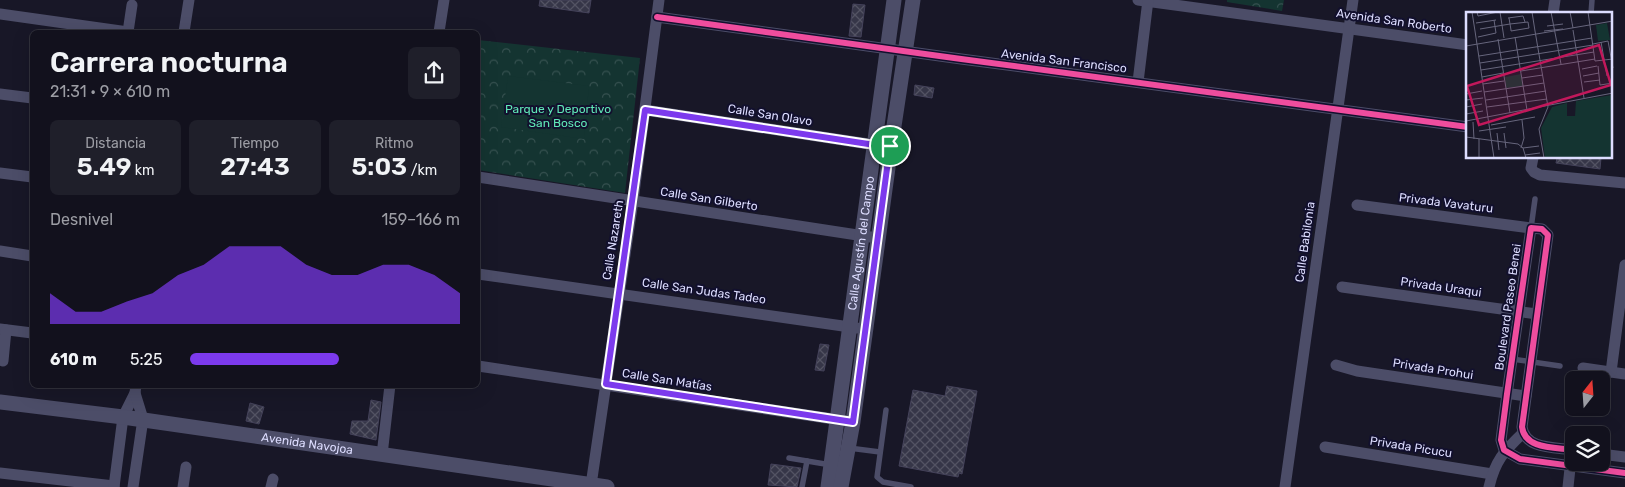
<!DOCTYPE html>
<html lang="es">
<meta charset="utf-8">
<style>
body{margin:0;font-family:Rubik,sans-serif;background:#1f1f2a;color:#f1f3f6;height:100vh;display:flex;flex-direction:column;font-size:19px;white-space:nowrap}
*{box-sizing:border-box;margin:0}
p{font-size:16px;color:#9c9da4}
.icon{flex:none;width:28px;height:28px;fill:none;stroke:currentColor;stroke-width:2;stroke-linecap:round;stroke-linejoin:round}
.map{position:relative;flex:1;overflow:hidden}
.side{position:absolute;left:30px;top:30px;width:450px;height:358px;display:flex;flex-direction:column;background:#12111d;border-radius:8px;box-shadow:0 5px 20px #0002,0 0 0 1px #31313b}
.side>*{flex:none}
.needle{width:32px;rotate:17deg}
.buttons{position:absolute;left:1565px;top:371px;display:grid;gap:10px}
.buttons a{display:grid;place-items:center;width:45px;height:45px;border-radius:8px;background:#12111d;box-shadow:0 5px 20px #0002,0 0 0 1px #31313b;font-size:25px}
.pin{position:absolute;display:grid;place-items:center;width:42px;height:42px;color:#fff;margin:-21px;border:2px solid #fff;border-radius:50%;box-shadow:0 1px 5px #0007}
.round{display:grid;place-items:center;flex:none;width:52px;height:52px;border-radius:8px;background:#1f1f2a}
.headline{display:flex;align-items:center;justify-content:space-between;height:85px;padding:0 20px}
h1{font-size:28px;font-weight:600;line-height:38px}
.stats{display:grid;grid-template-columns:repeat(3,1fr);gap:8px;height:85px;padding:5px 20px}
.stats div{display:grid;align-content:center;border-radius:8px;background:#1f1f2a;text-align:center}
.stats b{font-size:25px;font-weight:600}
.stats small{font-size:14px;font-weight:400}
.stats p{font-size:14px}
.chart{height:140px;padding:10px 20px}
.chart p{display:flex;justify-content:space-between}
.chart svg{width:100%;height:90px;margin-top:5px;fill:#7c3aed;opacity:.7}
ul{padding:0 20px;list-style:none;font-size:16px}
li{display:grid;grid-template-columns:80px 60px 1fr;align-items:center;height:38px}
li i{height:12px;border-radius:6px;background:#7c3aed}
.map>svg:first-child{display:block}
</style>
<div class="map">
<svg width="1625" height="487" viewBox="0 0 1625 487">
<defs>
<pattern id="forest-crowns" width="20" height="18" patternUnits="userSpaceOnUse" patternTransform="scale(1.25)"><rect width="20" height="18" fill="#143431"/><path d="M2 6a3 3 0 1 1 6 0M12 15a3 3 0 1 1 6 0" fill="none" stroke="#365150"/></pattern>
<pattern id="building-cross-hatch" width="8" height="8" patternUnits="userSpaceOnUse" patternTransform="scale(1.25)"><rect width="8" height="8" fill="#363648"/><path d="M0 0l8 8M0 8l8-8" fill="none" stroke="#535363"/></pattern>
</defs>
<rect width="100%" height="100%" fill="#181727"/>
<!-- forest -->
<g fill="url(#forest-crowns)">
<path d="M1227,0H1284L1282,11L1227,2Z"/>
<path d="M478,40L640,58L625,193L478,170Z"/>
</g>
<!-- pitch -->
<path fill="#143431" d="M508,76L589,86L584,139L501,127Z"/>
<!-- building -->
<g fill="url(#building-cross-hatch)" stroke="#44425a">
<path d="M540,0H591L589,13L539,6Z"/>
<path d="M853,4L865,5L861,37L849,36Z"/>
<path d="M915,85L934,88L932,98L914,95Z"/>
<path d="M1557,158H1601L1600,169L1556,163Z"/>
<path d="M820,344L829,345L824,371L815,370Z"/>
<path d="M947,386L977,391L962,474L959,473L958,477L899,466L913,390L945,396Z"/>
<path d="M371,400L381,402L376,440L350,434L352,421H368Z"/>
<path d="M250,403L264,407L259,424L246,421Z"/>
<path d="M771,464L801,468L797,487L768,485Z"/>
</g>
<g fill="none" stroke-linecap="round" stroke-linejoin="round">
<!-- service -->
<g stroke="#4c4d68" stroke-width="5.5">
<path d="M1591,14L1592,0"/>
<path d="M1531,228L1535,199"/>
<path d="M1512,359L1560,366"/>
<path d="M886,410L877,477L883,482L911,487"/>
<path d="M849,448L880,452"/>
<path d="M789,458L831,465"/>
<path d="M802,487L807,461"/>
</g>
<!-- minor -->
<g stroke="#4c4d68" stroke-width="11">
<path d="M1138,0L1468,45"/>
<path d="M0,14L128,32"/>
<path d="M1553,14L1555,0"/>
<path d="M657,17C927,56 1198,89 1468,127"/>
<path d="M128,32L132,5"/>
<path d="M184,32L189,0"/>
<path d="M439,32L444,0"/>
<path d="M1138,82L1148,0"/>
<path d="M0,94L32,98"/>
<path d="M645,110L875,145L891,146"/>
<path d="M1533,158L1531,168L1534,172L1540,175L1625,183"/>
<path d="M0,173L32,177"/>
<path d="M478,177L877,238"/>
<path d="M1357,205L1531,228"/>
<path d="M0,251L32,256"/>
<path d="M478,274L857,328"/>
<path d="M1342,287L1537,314"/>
<path d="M0,329L32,333"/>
<path d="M3,361L6,330"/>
<path d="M1336,365L1357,371L1526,396"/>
<path d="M478,366L853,422"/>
<path d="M1583,368L1625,374"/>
<path d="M1611,372L1625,265"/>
<path d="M1325,447L1492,474"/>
<path d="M1574,450C1556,447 1525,450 1522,427L1548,235L1542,229L1531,228L1507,394L1501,440L1504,450L1520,459L1625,473"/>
<path d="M1601,454L1625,457"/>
<path d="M382,455L390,385"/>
<path d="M0,473L114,486"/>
<path d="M591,485L633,201L659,0"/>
<path d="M114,487L123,417L135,393L136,385"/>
<path d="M133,487L143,419L135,393"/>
<path d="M183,487L186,467"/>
<path d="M271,487L273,479"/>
<path d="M1285,487L1353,0"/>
<path d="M1489,487C1495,461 1504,451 1523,433"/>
<path d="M1568,487L1571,459"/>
</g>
<!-- tertiary -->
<g stroke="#4c4d68" stroke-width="15">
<path id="s1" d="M0,402L123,417L607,487"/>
<path id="s2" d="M828,487L894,0"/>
<path d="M841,487L853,422L891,146L913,0"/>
</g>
<defs>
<g id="cycleway">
<path d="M657,17C927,56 1198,89 1468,127"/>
<path d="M1574,450C1556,447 1525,450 1522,427L1548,235L1542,229L1531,228L1507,394L1501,440L1504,450L1520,459L1625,473"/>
</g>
</defs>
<!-- cycleway casing -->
<use href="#cycleway" stroke="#12102e" stroke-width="9"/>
<!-- cycleway -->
<use href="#cycleway" stroke="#ef4d9e" stroke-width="6"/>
</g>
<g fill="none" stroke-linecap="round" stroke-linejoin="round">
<defs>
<path id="route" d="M645,110L875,145L890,146L853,422L606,384Z"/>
</defs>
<!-- route casing -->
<use href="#route" stroke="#fff" stroke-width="10"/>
<!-- route -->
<use href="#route" stroke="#7c3aed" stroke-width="6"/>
</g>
<g text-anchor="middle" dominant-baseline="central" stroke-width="4" stroke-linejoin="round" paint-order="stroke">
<!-- street labels -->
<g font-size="12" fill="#ddf" stroke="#12102e">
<text transform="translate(1394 21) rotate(8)">Avenida San Roberto</text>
<text transform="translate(1064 61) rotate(7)">Avenida San Francisco</text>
<text transform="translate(770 115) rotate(9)">Calle San Olavo</text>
<text transform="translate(709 199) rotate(9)">Calle San Gilberto</text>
<text transform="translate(1446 203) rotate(7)">Privada Vavaturu</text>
<text transform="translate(613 240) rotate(-81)">Calle Nazareth</text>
<text transform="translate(1305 242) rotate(-82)">Calle Babilonia</text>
<text stroke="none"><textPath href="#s2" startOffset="246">Calle Agustín del Campo</textPath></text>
<text transform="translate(1441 287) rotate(8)">Privada Uraqui</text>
<text transform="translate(704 291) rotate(8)">Calle San Judas Tadeo</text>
<text transform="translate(1508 307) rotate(-82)">Boulevard Paseo Benei</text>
<text transform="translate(1433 369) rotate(9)">Privada Prohui</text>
<text transform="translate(667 380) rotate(9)">Calle San Matías</text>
<text stroke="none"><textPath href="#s1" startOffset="310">Avenida Navojoa</textPath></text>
<text transform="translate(1411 447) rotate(9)">Privada Picucu</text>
</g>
<!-- park labels -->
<g font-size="12" fill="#60e8b7" stroke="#12102e">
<text x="558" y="109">Parque y Deportivo<tspan x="558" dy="14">San Bosco</tspan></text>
</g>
</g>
<!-- overview -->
<g transform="translate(1466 12)">
<rect width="146" height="146" fill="#181727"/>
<path d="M141,11L144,28L132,29L130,13ZM55,62L57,74L40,76L39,65ZM146,83V146H79L75,116L86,95L101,91V104H109L110,89Z" fill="#143431"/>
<path fill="none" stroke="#67667d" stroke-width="1" d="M6,0L9,19M11,0L12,4L32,0M34,0L38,26M66,0L69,19M85,0L95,52M104,0L107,16M122,0L129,49L147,47M42,6L57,4L59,10M10,11L30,8M81,14L97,12M14,17L44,12L62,10L63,16L45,19V18L43,6M107,18L118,86M9,19L28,146M69,19L82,95L73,117L78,146M78,19L97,17M12,25L30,21L28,8M49,25L61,98M32,27L44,101M135,30L141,64M127,32L142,29L147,56M0,34L147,9M13,44L126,26M14,51L127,33M132,54L134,73L147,71M116,57L131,54M15,58L128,40M55,59L129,47M117,64L133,61M16,65L37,61M56,66L77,63M118,70L134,68M17,72L38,69M18,80L78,71M0,82L16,79M0,88L17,86M20,88L80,79M0,95L16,92M21,95L81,87M0,102L17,99M0,109L147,81M7,110L8,127M25,113L69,105M13,119L40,115M31,121L33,138M38,121L40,136M0,125L52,132L57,136L60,146M13,127V146M55,136L58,126L56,108M57,136L73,134M59,143L74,141"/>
<path fill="#c2185b" fill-opacity="0.15" stroke="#c2185b" stroke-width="2.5" d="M133,33L145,73L13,113L1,74Z"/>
<rect width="146" height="146" fill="none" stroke="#ddf" stroke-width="2.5"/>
</g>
</svg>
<div class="buttons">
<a><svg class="needle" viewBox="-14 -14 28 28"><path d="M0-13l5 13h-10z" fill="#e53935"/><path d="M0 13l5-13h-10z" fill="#9c9da4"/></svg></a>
<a><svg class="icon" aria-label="layers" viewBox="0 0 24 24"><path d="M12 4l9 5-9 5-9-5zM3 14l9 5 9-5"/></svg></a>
</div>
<div class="pin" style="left:890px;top:146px;background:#1e9e55"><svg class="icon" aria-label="arrive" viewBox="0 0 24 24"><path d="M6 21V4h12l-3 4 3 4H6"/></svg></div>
<section class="side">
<div class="headline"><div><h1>Carrera nocturna</h1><p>21:31 · 9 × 610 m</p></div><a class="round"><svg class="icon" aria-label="share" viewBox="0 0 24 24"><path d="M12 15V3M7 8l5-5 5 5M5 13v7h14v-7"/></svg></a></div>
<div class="stats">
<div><p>Distancia</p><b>5.49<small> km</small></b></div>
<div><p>Tiempo</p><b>27:43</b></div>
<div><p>Ritmo</p><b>5:03<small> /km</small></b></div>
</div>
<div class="chart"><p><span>Desnivel</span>159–166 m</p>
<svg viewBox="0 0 160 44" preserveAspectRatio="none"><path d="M0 44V29L10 38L20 38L30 33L40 29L50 20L60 15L70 6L80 6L90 6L100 15L110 20L120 20L130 15L140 15L150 20L160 29V44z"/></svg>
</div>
<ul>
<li><b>610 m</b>5:25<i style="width:55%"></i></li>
</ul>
</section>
</div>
